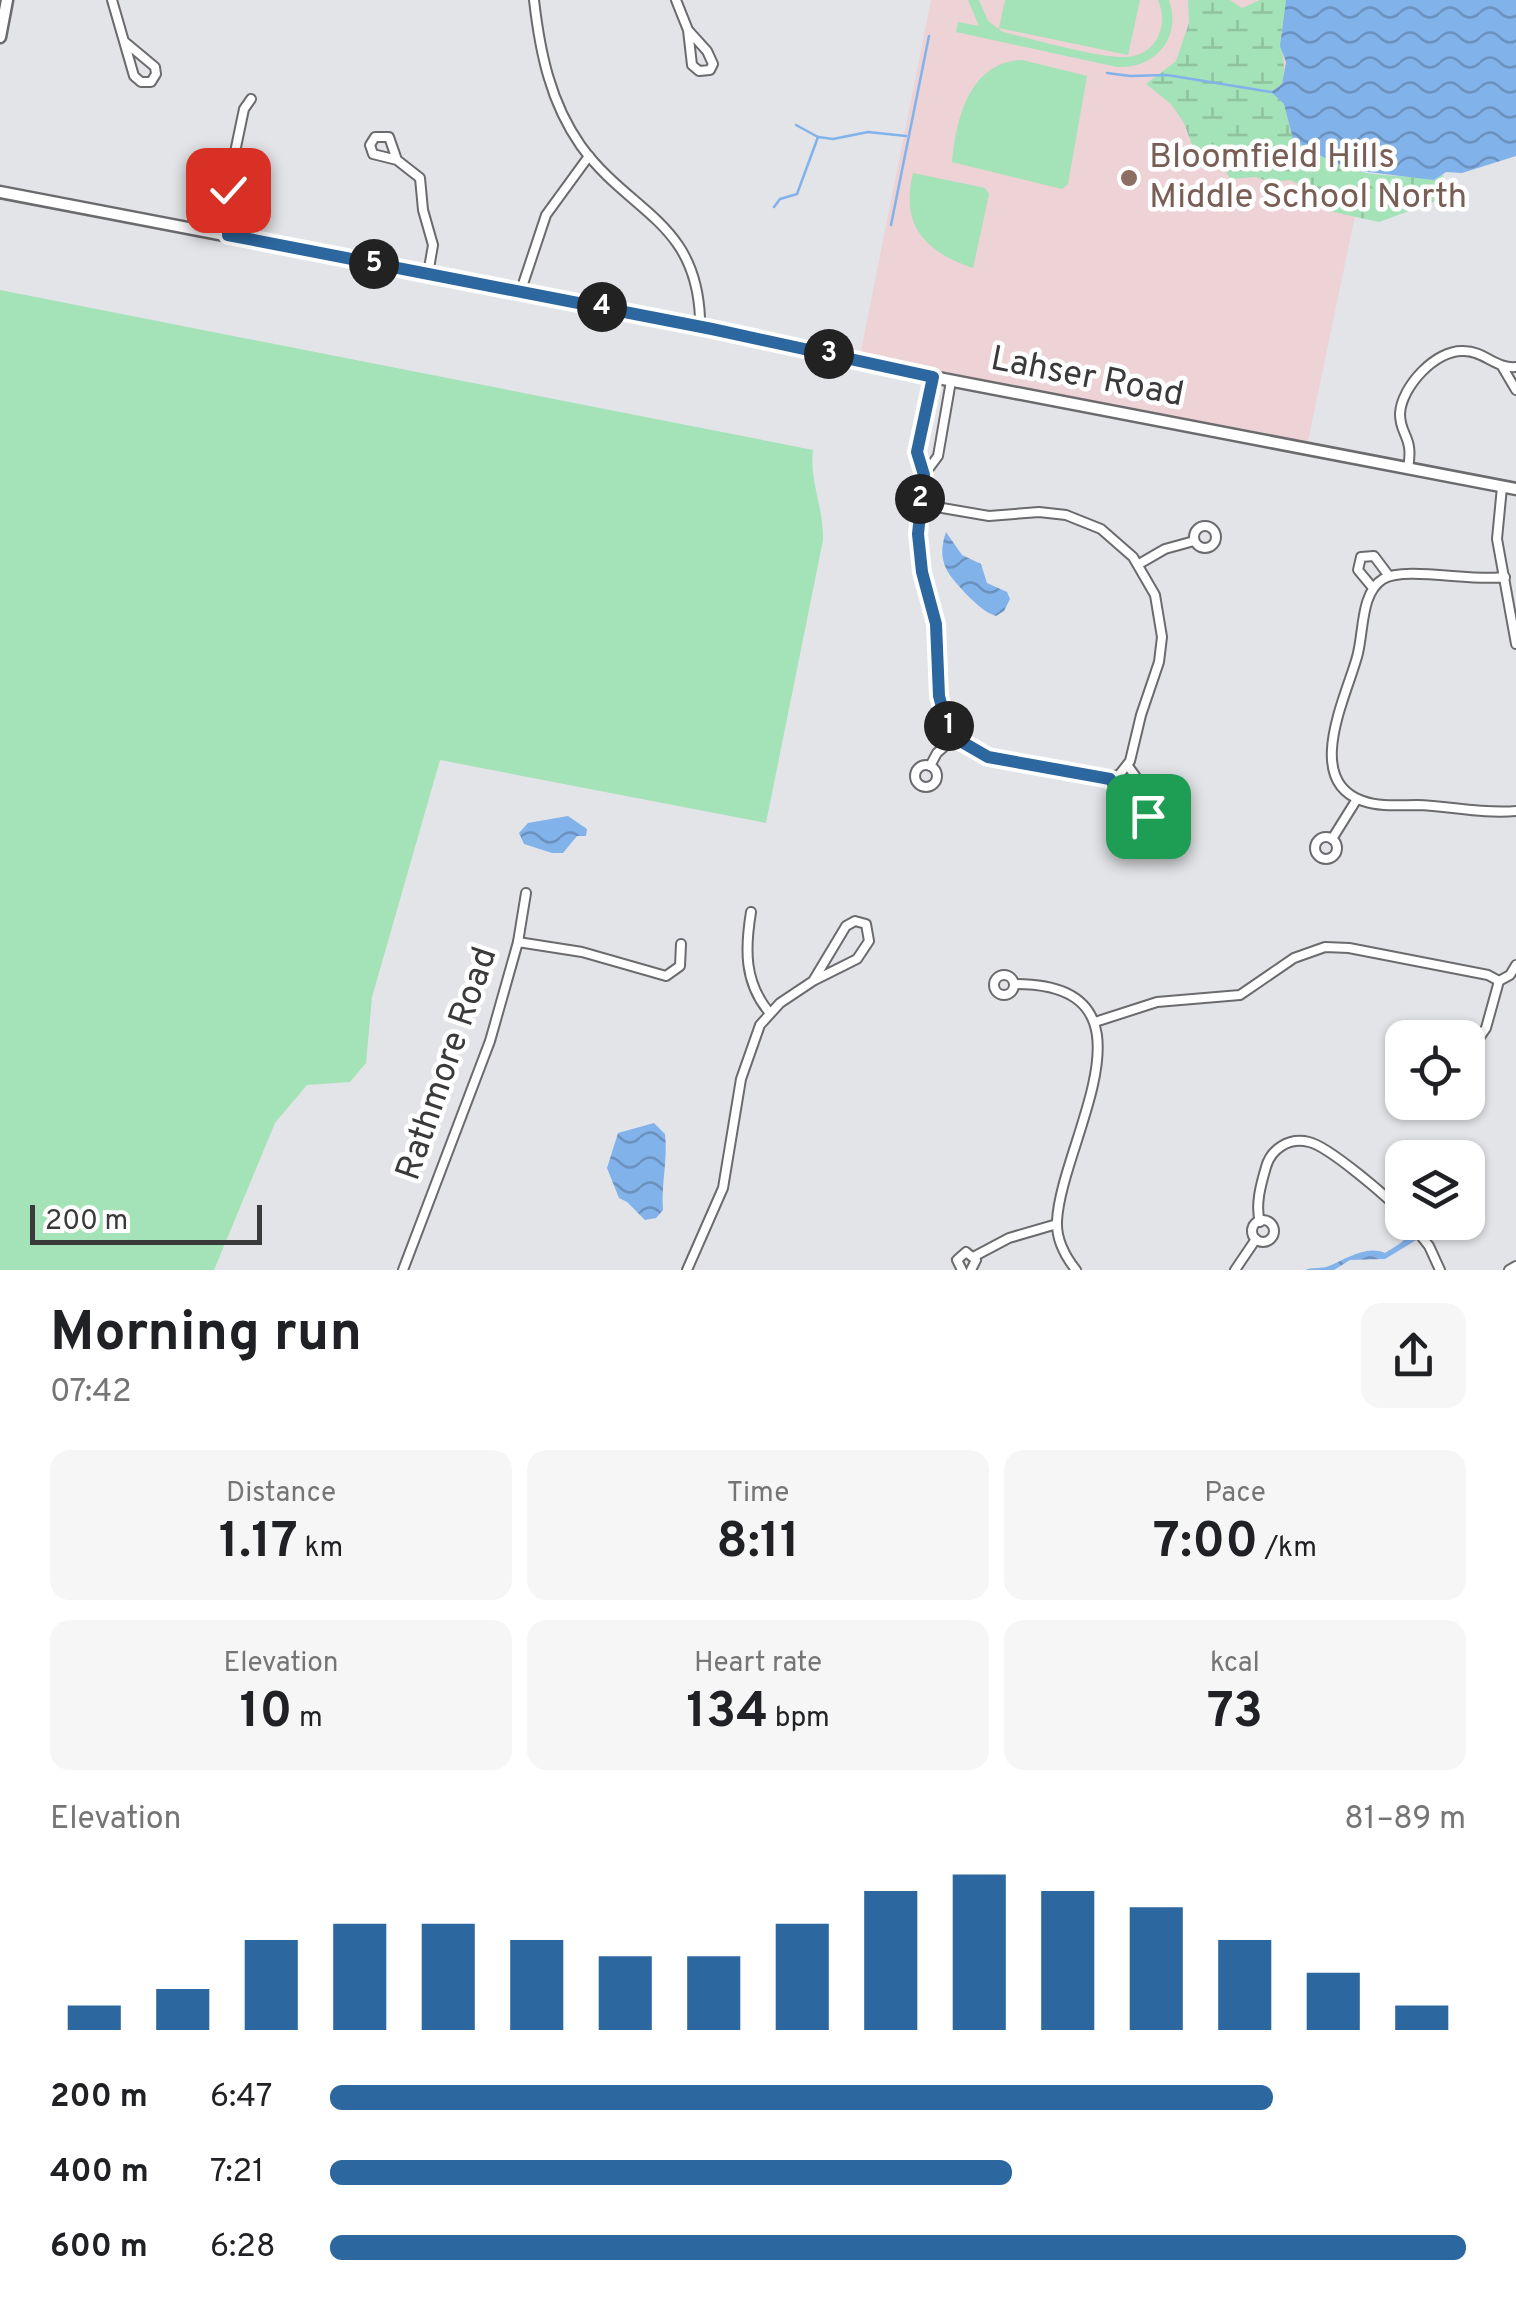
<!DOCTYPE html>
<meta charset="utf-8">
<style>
body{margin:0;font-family:Overpass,sans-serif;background:#f6f6f6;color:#202124;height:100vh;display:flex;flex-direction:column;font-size:38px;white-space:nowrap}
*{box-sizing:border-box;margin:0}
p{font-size:32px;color:#757577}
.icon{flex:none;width:55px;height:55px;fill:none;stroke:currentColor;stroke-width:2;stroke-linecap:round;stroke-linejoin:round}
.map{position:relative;height:1270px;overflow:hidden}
.drawer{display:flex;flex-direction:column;background:#fff;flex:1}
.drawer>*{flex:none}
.fabs{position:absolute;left:1385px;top:1020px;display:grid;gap:20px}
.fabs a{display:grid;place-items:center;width:100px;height:100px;border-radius:20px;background:#fff;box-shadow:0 2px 8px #0004;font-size:50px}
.scale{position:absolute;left:30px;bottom:25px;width:232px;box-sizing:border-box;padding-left:10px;border:5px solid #3a3a3b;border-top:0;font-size:28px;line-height:35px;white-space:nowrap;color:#3a3a3b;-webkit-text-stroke:8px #fff;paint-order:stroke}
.pin{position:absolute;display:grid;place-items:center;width:85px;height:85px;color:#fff;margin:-42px;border-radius:20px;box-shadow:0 5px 15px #0006}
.km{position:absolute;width:50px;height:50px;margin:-25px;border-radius:50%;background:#222;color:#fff;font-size:28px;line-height:50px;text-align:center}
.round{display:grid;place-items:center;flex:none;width:105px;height:105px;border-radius:20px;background:#f6f6f6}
.summary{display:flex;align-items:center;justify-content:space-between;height:170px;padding:0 50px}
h1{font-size:55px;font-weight:700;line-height:75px}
.metrics{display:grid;grid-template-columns:repeat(3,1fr);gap:15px;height:170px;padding:10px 50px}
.metrics div{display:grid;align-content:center;border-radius:20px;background:#f6f6f6;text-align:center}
.metrics b{font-size:50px;font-weight:700}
.metrics small{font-size:28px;font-weight:400}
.metrics p{font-size:28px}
.chart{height:280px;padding:20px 50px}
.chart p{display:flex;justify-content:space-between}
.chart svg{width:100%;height:180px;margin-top:10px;stroke:#2c679f;stroke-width:6}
ul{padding:0 50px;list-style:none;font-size:32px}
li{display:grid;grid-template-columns:160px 120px 1fr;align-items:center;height:75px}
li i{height:25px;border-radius:12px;background:#2c679f}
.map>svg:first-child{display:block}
</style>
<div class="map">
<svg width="1516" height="1270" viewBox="0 0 1516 1270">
<defs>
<pattern id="wetland-marsh" width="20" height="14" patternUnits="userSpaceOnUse" patternTransform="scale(2.5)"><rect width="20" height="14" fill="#a4e2b7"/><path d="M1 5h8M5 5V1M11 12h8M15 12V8" fill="none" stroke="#8ec39e"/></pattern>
<pattern id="water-waves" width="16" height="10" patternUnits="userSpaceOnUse" patternTransform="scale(2.5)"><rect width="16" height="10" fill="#81b2ea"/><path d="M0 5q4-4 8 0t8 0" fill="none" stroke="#6b92bf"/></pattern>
</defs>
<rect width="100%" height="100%" fill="#e3e4e7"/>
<!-- education -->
<path fill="#edd2d6" d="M931,0H1400L1307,446L860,356Z"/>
<!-- green -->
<g fill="#a4e2b7">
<path d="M968,0H979L988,21L1003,32C1033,39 1098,58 1126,57C1157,56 1169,25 1158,0H1169C1182,37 1156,69 1117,67L956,32L958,22L979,26Z"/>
<path d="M1005,0H1140L1128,55L999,28Z"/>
<path d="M1022,60L1087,76L1068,184L1062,189L952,162C956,119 969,62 1022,60Z"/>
<path d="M913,173L985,188L989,194L973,268C926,252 900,227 913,173Z"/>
<path d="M0,290L813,450C809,480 824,509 823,540L766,823L440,760L372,997L366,1063L350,1082L307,1085L275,1123L214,1270H0Z"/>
</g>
<!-- wetland -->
<path fill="url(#wetland-marsh)" d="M1188,0H1230L1242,8L1260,0H1286C1285,15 1279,37 1282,51C1284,64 1285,70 1282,84L1271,92L1284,104L1294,143L1310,147V155L1303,166L1317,154C1329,159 1341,167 1354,170C1380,178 1407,174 1434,180L1442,174L1451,189L1442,199L1379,222L1329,211L1307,188L1290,180L1270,182L1256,177L1230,179L1219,159L1194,150L1184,123L1171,104L1146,84L1176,61L1189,23Z"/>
<!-- water -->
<g fill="url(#water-waves)">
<path d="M1286,0H1516V156L1462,173L1446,172L1434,180L1351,170L1317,154L1300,170L1310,155V147L1294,143L1284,104L1271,92L1282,84L1286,62L1280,46Z"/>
<path d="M946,532L962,555L981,564L987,583L1007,592L1010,599L1004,611L996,616C984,612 978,605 969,597C950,576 935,564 946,532Z"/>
<path d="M568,816L587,829L586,836H577L563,853H552L524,844L519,833L528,823Z"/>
<path d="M654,1123L665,1134C668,1160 661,1184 663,1210L656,1218L645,1220L627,1202L619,1198L607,1168L618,1133Z"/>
<path d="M1411,1223H1462L1436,1238L1418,1239L1385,1259L1350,1260L1334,1270H1305C1313,1267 1322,1269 1329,1266C1347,1259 1365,1245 1385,1253C1397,1245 1412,1239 1411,1223Z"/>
</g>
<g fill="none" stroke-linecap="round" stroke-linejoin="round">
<!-- stream -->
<g stroke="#81b2ea" stroke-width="2.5">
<path d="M1107,73L1130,76L1167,75L1271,92"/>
<path d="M796,125L818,137L833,139L868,132L906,136"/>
<path d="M774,207L780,199L797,194L818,137"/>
<path d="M891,225L929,36"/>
</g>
<defs>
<g id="street">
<path d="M112,0L134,76L141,82H151L156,74L155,67L125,42"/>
<path d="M534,0C540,52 550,102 581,146C630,213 696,221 700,318"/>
<path d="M676,0L688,30L692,65L699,71L710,70L713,64L707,51L688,30"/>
<path d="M397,160L373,154L370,145L375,137H389L397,160L420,178L423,210L433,245L428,274"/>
<path d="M228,235L230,176L244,109L251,99"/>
<path d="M524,281L546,215L589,156"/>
<path d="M1503,368L1516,390"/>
<path d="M1408,468C1414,436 1400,436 1400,414C1401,387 1436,349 1464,351C1484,351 1496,369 1516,367"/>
<path d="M924,475L917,452L933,377"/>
<path d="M1502,487L1497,539L1516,644"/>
<path d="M919,504L989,516L1039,512L1066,515L1101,529L1133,557L1155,595L1162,637L1159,662L1141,715L1130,761L1119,775L1099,779L1048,766L988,757L962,742L945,718L939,696L938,638L921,564L918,523L924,475L938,456L951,381"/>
<circle cx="1205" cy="537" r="11"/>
<path d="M1139,564L1165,549L1194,541"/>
<path d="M1505,577C1473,582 1405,566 1383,579C1360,593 1364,634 1357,657C1346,697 1303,781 1363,801C1380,807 1399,805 1417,805C1450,806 1482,814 1516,811"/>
<path d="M1373,588L1358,570L1361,557L1374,556L1389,576"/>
<circle cx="926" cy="776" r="11"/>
<path d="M930,766L937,753L956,736"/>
<path d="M1110,779L1134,813L1142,817L1150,815L1154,808L1152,799L1128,766"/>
<circle cx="1326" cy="848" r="11"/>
<path d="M1332,839L1357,799"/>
<path d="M751,912C745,949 744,982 769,1012"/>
<path d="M518,942L526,893"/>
<circle cx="1004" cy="985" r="10"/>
<path d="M1014,984C1170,983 1061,1141 1057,1221C1056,1240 1065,1256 1076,1270"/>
<path d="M1095,1022L1157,1002L1240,995L1294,958L1325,947L1349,948L1488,975L1499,981"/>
<path d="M1468,1054L1486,1028L1499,981L1510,975L1516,965"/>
<circle cx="1263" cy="1231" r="11"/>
<path d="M1260,1222C1255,1205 1261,1184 1266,1167C1271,1149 1289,1137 1309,1142C1328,1146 1388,1197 1402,1213"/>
<path d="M1410,1222L1429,1246L1440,1270"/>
<path d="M975,1256L1009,1238L1057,1224"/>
<path d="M403,1270L490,1041L518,942L582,952L666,976L680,966L681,944"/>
<path d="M687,1270L723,1188L741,1079L760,1025L780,1003L813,981L857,959L869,941L866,924L855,921L846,926L813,981"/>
<path d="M962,1270L957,1260L966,1252L976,1260L971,1270"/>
<path d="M1235,1270L1256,1239"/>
<path d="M1509,1270L1516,1266"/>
</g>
<g id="secondary">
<path d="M0,37L7,0"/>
<path d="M0,192L662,319L933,377L1516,489"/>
</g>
</defs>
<!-- street casing -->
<use href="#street" stroke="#6b6b6e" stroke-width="12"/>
<!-- secondary casing -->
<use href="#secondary" stroke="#6b6b6e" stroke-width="15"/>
<!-- street -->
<use href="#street" stroke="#fff" stroke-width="8"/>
<!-- secondary -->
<use href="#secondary" stroke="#fff" stroke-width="10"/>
</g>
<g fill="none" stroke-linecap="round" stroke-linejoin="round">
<defs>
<path id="route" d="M228,190V235L712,329L933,377L917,452L924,475L918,534L922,572L936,624L939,696L945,718L962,742L988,757L1110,779L1134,813L1148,816"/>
</defs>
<!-- route casing -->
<use href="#route" stroke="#fff" stroke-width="20"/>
<!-- route -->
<use href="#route" stroke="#2c679f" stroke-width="12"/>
</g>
<!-- markers -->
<circle fill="#8d6e63" stroke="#fff" stroke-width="4" cx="1129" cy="178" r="10"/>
<g text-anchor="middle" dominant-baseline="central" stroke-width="9" stroke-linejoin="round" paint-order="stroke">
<!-- education labels -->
<g font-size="35" fill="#785e54" stroke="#fff" text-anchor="start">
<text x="1149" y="158">Bloomfield Hills<tspan x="1149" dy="40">Middle School North</tspan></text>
</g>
<!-- street labels -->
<g font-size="35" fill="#3a3a3b" stroke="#fff">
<text transform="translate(1087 378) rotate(11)">Lahser Road</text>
<text transform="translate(448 1064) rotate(-71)">Rathmore Road</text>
</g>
</g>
</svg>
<div class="fabs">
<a><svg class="icon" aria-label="locate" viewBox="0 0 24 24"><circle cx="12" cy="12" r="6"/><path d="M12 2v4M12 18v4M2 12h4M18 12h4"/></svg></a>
<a><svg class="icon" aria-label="layers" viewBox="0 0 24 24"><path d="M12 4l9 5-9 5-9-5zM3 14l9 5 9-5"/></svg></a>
</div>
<div class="scale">200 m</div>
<div class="pin" style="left:1148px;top:816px;background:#1e9e55"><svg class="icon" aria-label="arrive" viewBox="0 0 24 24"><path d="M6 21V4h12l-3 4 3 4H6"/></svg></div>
<div class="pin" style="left:228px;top:190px;background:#d93025"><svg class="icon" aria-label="check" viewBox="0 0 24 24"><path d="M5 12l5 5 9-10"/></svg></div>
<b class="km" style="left:949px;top:726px">1</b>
<b class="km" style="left:920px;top:499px">2</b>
<b class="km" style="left:829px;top:354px">3</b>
<b class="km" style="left:602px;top:307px">4</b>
<b class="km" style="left:374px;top:264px">5</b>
</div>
<section class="drawer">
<div class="summary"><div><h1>Morning run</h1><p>07:42</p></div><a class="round"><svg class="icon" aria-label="share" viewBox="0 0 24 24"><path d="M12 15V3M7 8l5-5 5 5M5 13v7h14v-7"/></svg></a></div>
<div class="metrics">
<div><p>Distance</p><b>1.17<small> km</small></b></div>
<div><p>Time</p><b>8:11</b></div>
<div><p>Pace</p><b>7:00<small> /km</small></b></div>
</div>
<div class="metrics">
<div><p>Elevation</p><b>10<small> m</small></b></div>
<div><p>Heart rate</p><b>134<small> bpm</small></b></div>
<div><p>kcal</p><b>73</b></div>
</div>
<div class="chart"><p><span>Elevation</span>81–89 m</p>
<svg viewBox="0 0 160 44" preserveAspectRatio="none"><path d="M5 44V38M15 44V34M25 44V22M35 44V18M45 44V18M55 44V22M65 44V26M75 44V26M85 44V18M95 44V10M105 44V6M115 44V10M125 44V14M135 44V22M145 44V30M155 44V38"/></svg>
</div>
<ul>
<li><b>200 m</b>6:47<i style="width:83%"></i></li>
<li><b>400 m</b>7:21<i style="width:60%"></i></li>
<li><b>600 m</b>6:28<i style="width:100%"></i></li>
</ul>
</section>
